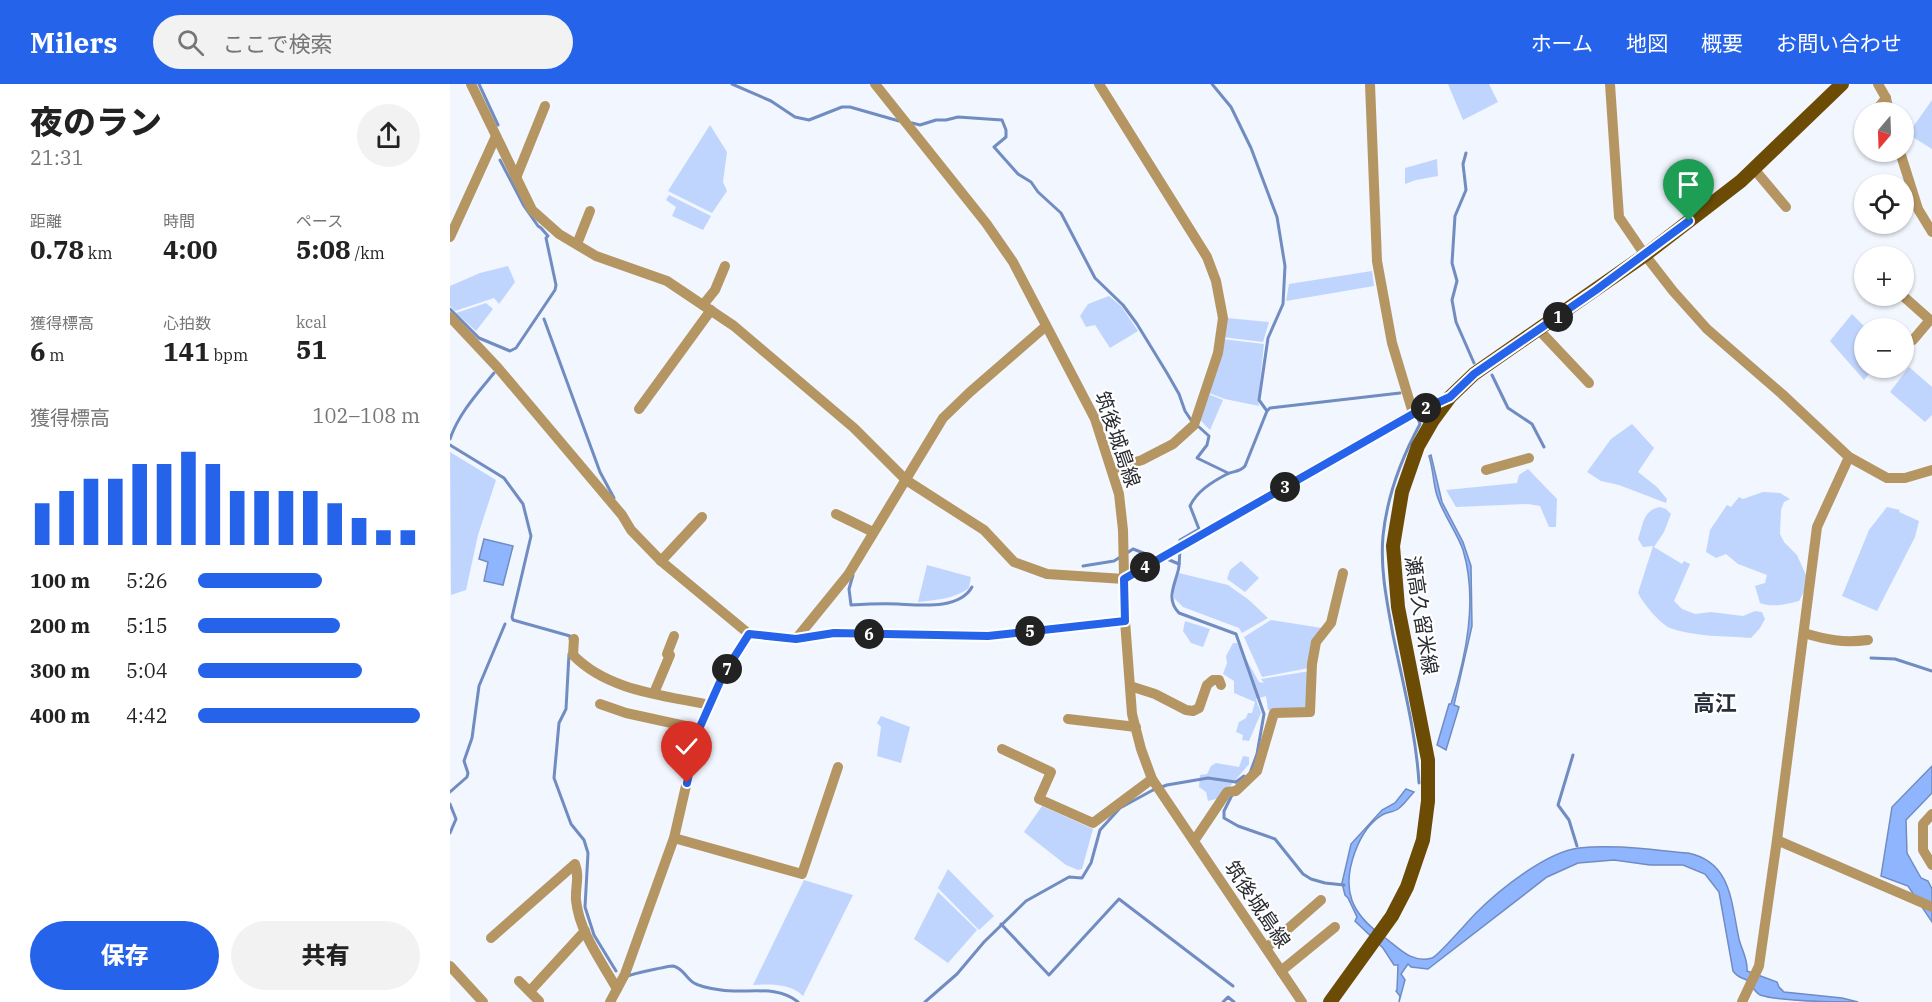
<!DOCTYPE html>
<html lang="ja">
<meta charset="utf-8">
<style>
body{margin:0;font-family:"IBM Plex Serif","Noto Sans JP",serif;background:#f2f2f2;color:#222;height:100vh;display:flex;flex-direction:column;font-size:22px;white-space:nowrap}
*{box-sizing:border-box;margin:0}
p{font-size:20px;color:#767676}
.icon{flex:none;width:33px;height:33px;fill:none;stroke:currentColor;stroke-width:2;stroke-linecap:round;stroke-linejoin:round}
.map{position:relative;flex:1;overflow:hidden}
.details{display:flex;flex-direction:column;background:#fff;width:450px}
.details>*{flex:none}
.needle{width:39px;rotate:199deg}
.buttons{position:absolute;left:1404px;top:18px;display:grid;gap:12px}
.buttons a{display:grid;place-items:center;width:60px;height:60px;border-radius:50%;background:#fff;box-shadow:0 2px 4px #0004;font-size:30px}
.pin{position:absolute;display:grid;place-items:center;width:51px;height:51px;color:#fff;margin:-62px -26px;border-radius:50% 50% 50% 0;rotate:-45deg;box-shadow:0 0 6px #0007}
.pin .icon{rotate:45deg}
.km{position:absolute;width:30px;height:30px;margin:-15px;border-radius:50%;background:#222;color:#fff;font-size:16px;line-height:30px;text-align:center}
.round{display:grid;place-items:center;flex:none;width:63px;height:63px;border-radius:32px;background:#f2f2f2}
.summary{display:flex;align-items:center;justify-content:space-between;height:102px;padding:0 30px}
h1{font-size:33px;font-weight:800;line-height:45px}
.stats{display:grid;grid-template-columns:repeat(3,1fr);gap:9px;height:102px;padding:6px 30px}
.stats div{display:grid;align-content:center}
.stats b{font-size:26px;font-weight:800}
.stats small{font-size:16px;font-weight:400}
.stats p{font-size:16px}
.chart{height:168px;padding:12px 30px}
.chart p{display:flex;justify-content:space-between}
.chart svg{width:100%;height:108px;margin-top:6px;stroke:#2563eb;stroke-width:6}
.primary-button{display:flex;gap:12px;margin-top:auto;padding:12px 30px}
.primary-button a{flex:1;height:69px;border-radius:36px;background:#2563eb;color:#fff;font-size:24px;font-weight:800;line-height:69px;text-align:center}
.primary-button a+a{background:#f2f2f2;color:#222}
ul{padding:0 30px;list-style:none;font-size:20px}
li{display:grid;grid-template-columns:96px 72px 1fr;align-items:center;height:45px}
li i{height:15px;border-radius:8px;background:#2563eb}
header{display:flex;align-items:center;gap:36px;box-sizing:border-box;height:84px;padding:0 30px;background:#2563eb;color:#fff}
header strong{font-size:28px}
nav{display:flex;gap:33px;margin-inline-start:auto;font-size:21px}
.search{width:420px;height:54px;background:#f2f2f2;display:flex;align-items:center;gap:15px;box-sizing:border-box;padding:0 21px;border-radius:33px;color:#767676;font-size:22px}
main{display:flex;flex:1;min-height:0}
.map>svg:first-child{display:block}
</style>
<header>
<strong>Milers</strong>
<div class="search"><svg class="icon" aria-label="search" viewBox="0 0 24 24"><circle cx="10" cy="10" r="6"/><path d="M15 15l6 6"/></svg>ここで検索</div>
<nav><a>ホーム</a><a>地図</a><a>概要</a><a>お問い合わせ</a></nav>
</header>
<main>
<section class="details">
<div class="summary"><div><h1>夜のラン</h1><p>21:31</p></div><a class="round"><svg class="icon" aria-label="share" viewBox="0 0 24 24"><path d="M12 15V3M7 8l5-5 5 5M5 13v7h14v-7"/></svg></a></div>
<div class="stats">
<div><p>距離</p><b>0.78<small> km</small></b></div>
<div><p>時間</p><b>4:00</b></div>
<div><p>ペース</p><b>5:08<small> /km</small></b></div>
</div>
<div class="stats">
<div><p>獲得標高</p><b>6<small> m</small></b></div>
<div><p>心拍数</p><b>141<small> bpm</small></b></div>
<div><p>kcal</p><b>51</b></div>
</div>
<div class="chart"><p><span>獲得標高</span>102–108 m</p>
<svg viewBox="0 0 160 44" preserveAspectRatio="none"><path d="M5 44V27M15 44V22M25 44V17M35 44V17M45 44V11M55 44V11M65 44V6M75 44V11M85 44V22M95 44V22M105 44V22M115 44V22M125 44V27M135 44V33M145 44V38M155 44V38"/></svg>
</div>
<ul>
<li><b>100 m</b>5:26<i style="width:56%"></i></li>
<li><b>200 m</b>5:15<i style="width:64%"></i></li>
<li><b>300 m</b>5:04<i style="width:74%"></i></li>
<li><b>400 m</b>4:42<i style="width:100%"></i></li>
</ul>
<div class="primary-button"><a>保存</a><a>共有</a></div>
</section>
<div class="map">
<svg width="1482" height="918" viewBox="0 0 1482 918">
<rect width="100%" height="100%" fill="#f1f6ff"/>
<!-- green -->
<g fill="#c0d5fe">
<path d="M998,0H1039L1048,18L1013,36Z"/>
<path d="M1482,16V65L1458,50Z"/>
<path d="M260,41L277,68L273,98L277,107L262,129L218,107Z"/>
<path d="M987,75L988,92L966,96L955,100V84Z"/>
<path d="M219,111L261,132L253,146L222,132L226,123L216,116Z"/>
<path d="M58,182L65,198L49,220L44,214L5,227L0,222V202L30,189Z"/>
<path d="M922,187L924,202L836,217L839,200Z"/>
<path d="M659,212L671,222L688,247L660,264L645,241L636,243L630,232L638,220Z"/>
<path d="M36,219L43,225L26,247L6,229Z"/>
<path d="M1402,230L1416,244L1414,284H1437L1430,289L1424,284L1414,296L1380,257Z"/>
<path d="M777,234L819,238L813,258L772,253Z"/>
<path d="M772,255L814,260L808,316L809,322L775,315L759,309Z"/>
<path d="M1459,283L1482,303V331L1475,338L1440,308Z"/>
<path d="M758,310L773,316L760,346L749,335Z"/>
<path d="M1182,340L1204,364L1188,388L1207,403L1217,415L1216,419L1169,401L1151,397L1137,388L1161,355Z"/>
<path d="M0,368L46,396L28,451L16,506L1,511Z"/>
<path d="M1078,385L1107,415L1106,443H1099L1090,422L1078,420L1006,423L996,406L1067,399L1069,391Z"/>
<path d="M1313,408L1330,409L1340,415L1334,418L1331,426L1330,450L1334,458L1347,471L1356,491V504L1349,517C1337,520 1322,524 1310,519L1305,502L1315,499L1317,491L1288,480L1276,470L1266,474L1256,468L1260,446L1277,421L1281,423L1289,413L1293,415Z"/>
<path d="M1210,423L1216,425L1221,430L1214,448L1204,463L1232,480L1234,477L1240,480L1224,517L1232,525L1245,530L1261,528L1293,532L1305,527L1312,528L1315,535L1310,544L1301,554C1275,552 1245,553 1220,544C1209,539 1193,519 1188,509L1203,462L1193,463L1188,455C1193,441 1193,426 1210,423Z"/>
<path d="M1437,423L1450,426L1449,428L1469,437L1465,453L1427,527L1392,512L1419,446Z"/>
<path d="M791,477L809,494L795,508L777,495L780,486Z"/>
<path d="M477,481L521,493L519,504C504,515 486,516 468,518Z"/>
<path d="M729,489L778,501L799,516L818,534L792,549L789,544L733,523L724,514V504Z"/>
<path d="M821,536L872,544L859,584L812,593L794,553Z"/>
<path d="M735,537L760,545L753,563L741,559L733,547Z"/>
<path d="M783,559H787L809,598L814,599L811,595L860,587L859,626H818L816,612L806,615L811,629L799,657L792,656L793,651L786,648L789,638L796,634L798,629H802L805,618L784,609V597L773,590L777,579L776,572Z"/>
<path d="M431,632L460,643L451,679L427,672L431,643L427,639Z"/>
<path d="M793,672L799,673V680L770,714L758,717L756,708L749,703L750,691L757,690L761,682L766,679L789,683Z"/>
<path d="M592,722L643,745L632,785L628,786L616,781L574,748Z"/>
<path d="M498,785L544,832L529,846L488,804Z"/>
<path d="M354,796L403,811L353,912C341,899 319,900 303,901Z"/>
<path d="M488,808L527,846L498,879L464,855Z"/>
</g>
<!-- water -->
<g fill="#8fb5ff" stroke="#708cc1" stroke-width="1.5">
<path d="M981,371L992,418L1013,458L1021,482L1022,542L1004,621L1009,623L996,666L987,661L999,620H1001C1016,572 1028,516 1013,466C1007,448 990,426 986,408C983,396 983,385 979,372Z"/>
<path d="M34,455L63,462L53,501L34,497L38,478L29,475Z"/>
<path d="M1482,682V709L1456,736L1457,769L1471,794L1478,797L1482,805V838L1458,802L1431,792L1442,723Z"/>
<path d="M956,705L964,708C959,713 954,721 948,725C944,728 937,728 932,731C919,739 910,754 905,768C891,806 901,830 934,853C948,863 961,880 982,874C988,872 1018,837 1026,829C1049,806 1096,768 1129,764C1164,760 1202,766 1238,769C1282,778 1281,819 1289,855C1292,867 1298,875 1297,887L1327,898L1329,903L1334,908L1392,914L1408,918C1382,918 1331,918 1310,911C1304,907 1302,902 1298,897C1292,893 1289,895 1283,887L1269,808L1255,790L1233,781H1200L1164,776L1128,779L1097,793L978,885L961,883L958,880L951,890L955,896L949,918L950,912L946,907L947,906L948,881H944L933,864L905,837L907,833L898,814L895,811L892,799L901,760L932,726L945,719Z"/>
</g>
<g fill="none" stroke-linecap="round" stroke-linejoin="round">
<!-- stream -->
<g stroke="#708cc1" stroke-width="3">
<path d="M29,0L48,41"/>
<path d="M282,0L321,17L345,33L359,36L392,23H400L449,37"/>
<path d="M762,0L781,23L801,64L827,133L835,182L833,220L818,254L809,316L817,327"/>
<path d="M462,39L470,41L486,36H496L508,33L552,36L556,46V53L544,63L568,90L581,98L588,108L611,129L645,194L673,221L687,240L717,289L729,310L735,327L741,336"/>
<path d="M1016,69L1013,80L1016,106L1005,132L1002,179L1007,197L1002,216L1006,238L1024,279"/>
<path d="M0,225L29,254L60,267L66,264L105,206L106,201L96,154L98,152L91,144L88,142L74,122L50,76"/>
<path d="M94,235L150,388L164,414"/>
<path d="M1042,291L1058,324L1082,340L1094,363"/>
<path d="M968,334L970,340C951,375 937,412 933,452C930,485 937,518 943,551C953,600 966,649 969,699"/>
<path d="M749,343L759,352L757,361L747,374L778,389"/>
<path d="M0,355C9,329 27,310 44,289"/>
<path d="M0,361L54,394L73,420L81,452L62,533L63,536L120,552V555"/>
<path d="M730,460V456L749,445L740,422C747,407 762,398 777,390C784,387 790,388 795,382L817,327L820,324L950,309"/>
<path d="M730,467C729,473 730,481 728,487C724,503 716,515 729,529L786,550L814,630L807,670L800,689"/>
<path d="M677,469L683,465L704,473"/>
<path d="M717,475L729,480"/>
<path d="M633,482L664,477L672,472"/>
<path d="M403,491L399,505L401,521C416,520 432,519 448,520C470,521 509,526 522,503"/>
<path d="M119,570L116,625L109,639L104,694L121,740L134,756L138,769L135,823L144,851L166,887"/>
<path d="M1421,574L1445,575L1482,587"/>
<path d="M1123,671L1108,721L1119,736L1127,762"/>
<path d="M786,698L794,692"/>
<path d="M0,708L17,693L18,689L14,677L22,654L29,602L55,540"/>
<path d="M783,709L774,727V734L788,742L825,755L853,790L861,795L875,799L894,801"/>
<path d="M0,720L6,735L0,749"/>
<path d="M551,840L599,891L669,815L783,902"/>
<path d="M178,892C181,890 219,882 223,882C233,884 236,894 244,899C250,903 264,905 271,906C297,910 326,900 348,918"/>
<path d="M475,918L507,890L534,858L576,817L619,793L632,794L641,779L650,746L670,724L703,706L717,701L758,694L786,698"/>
<path d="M773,918L778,913L784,918"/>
</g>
<!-- minor -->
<g stroke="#b59662" stroke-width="10">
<path d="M21,0L82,126L109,150L146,172L217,197L284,242L404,344L456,396L534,446L564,478L597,490L674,495L963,329L1000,313"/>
<path d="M425,0L536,139L563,178L645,335L669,410L673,446L675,537L682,630L691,665L702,695L852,918"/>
<path d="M649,0L757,173L766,197L773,234L768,269L744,341L723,360L692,376L663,385"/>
<path d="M920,0L927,177L942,259L963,329"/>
<path d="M1160,0L1169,133L1195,171L1223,207L1257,245L1332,310L1399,373L1437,394H1455L1482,386"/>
<path d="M1428,0L1436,14L1439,28"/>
<path d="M1425,28L1436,14"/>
<path d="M1450,68L1468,125L1482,148"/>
<path d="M1304,85L1336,123"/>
<path d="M66,94L95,22"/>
<path d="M0,153L46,52"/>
<path d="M127,160L140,127"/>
<path d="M1453,212L1480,236L1463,256"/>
<path d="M253,221L265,206L275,182"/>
<path d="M0,233L48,284L172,431L181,446L211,477L299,550L346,555L384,549L538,552L675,537"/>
<path d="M1089,246L1139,299"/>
<path d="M189,325L261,226"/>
<path d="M1036,386L1079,374"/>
<path d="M386,430L423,448"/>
<path d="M211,477L252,433"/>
<path d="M1354,549C1377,556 1393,559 1418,556"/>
<path d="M124,555L123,571C158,607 213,611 260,621"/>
<path d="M346,555L398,491L493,334L520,308L596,242"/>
<path d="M680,602L705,610L736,626L743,627L749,624L757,601L763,596H769L771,601"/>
<path d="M204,609L220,571L217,570L224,552"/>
<path d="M150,620L176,629L249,645"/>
<path d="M618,635L686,643"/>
<path d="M552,665L601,688L589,715L643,739L702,695"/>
<path d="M1482,730L1473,740V766L1482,781"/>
<path d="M224,754L352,790L388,683"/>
<path d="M1327,756L1482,823"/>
<path d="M744,757L777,708L786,707L807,687L824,629L860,628L862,580L866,558L881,539L893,489"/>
<path d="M41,854L125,780C130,793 125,803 126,816C129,848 152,878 167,905"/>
<path d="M816,864L871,816"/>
<path d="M0,882L33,918"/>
<path d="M831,887L885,843"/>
<path d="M69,897L89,917"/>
<path d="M80,907L135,847"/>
<path d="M160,918L175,890L224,754L249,645L273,591L299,550"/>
<path d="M1292,918L1309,882L1327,756L1367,443L1399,373"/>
</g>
<!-- major -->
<path stroke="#6c4b05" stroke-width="14" d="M880,918L942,832L957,803L973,756L978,717V676L948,523L943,462L952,408L968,362L983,336L1000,313L1024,290L1195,171L1291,97L1392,0"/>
</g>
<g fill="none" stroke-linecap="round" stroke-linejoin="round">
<defs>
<path id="route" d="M237,699L249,645L273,591L299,550L346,555L384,549L538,552L675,537L674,495L963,330L1000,313L1024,290L1146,206L1239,137"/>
</defs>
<!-- route casing -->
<use href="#route" stroke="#fff" stroke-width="12"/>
<!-- route -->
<use href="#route" stroke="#2563eb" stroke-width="8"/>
</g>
<g text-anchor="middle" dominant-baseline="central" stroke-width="4.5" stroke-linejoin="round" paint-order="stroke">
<!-- street labels -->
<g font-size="20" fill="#292b31" stroke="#fff">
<text transform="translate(668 355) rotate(71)">筑後城島線</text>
<text transform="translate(972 531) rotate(81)">瀬高久留米線</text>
<text transform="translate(808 820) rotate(56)">筑後城島線</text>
</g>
<!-- quarter labels -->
<g font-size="22" font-weight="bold" fill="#292f3a" stroke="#fff">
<text x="1265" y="618">高江</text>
</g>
</g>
</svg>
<div class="buttons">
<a><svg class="needle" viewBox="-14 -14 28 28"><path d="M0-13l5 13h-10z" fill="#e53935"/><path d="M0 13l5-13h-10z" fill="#767676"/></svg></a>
<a><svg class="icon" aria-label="locate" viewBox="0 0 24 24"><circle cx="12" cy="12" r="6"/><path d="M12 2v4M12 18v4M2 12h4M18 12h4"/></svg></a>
<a>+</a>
<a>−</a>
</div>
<div class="pin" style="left:1239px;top:137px;background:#1e9e55"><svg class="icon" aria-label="arrive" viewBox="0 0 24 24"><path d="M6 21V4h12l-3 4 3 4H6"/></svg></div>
<div class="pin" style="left:237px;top:699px;background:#d93025"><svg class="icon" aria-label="check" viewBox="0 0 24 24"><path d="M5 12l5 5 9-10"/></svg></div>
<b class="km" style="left:1108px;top:233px">1</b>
<b class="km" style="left:976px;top:324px">2</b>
<b class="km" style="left:835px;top:403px">3</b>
<b class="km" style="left:695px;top:483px">4</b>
<b class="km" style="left:580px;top:547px">5</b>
<b class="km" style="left:419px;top:550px">6</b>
<b class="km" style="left:277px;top:585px">7</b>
</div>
</main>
